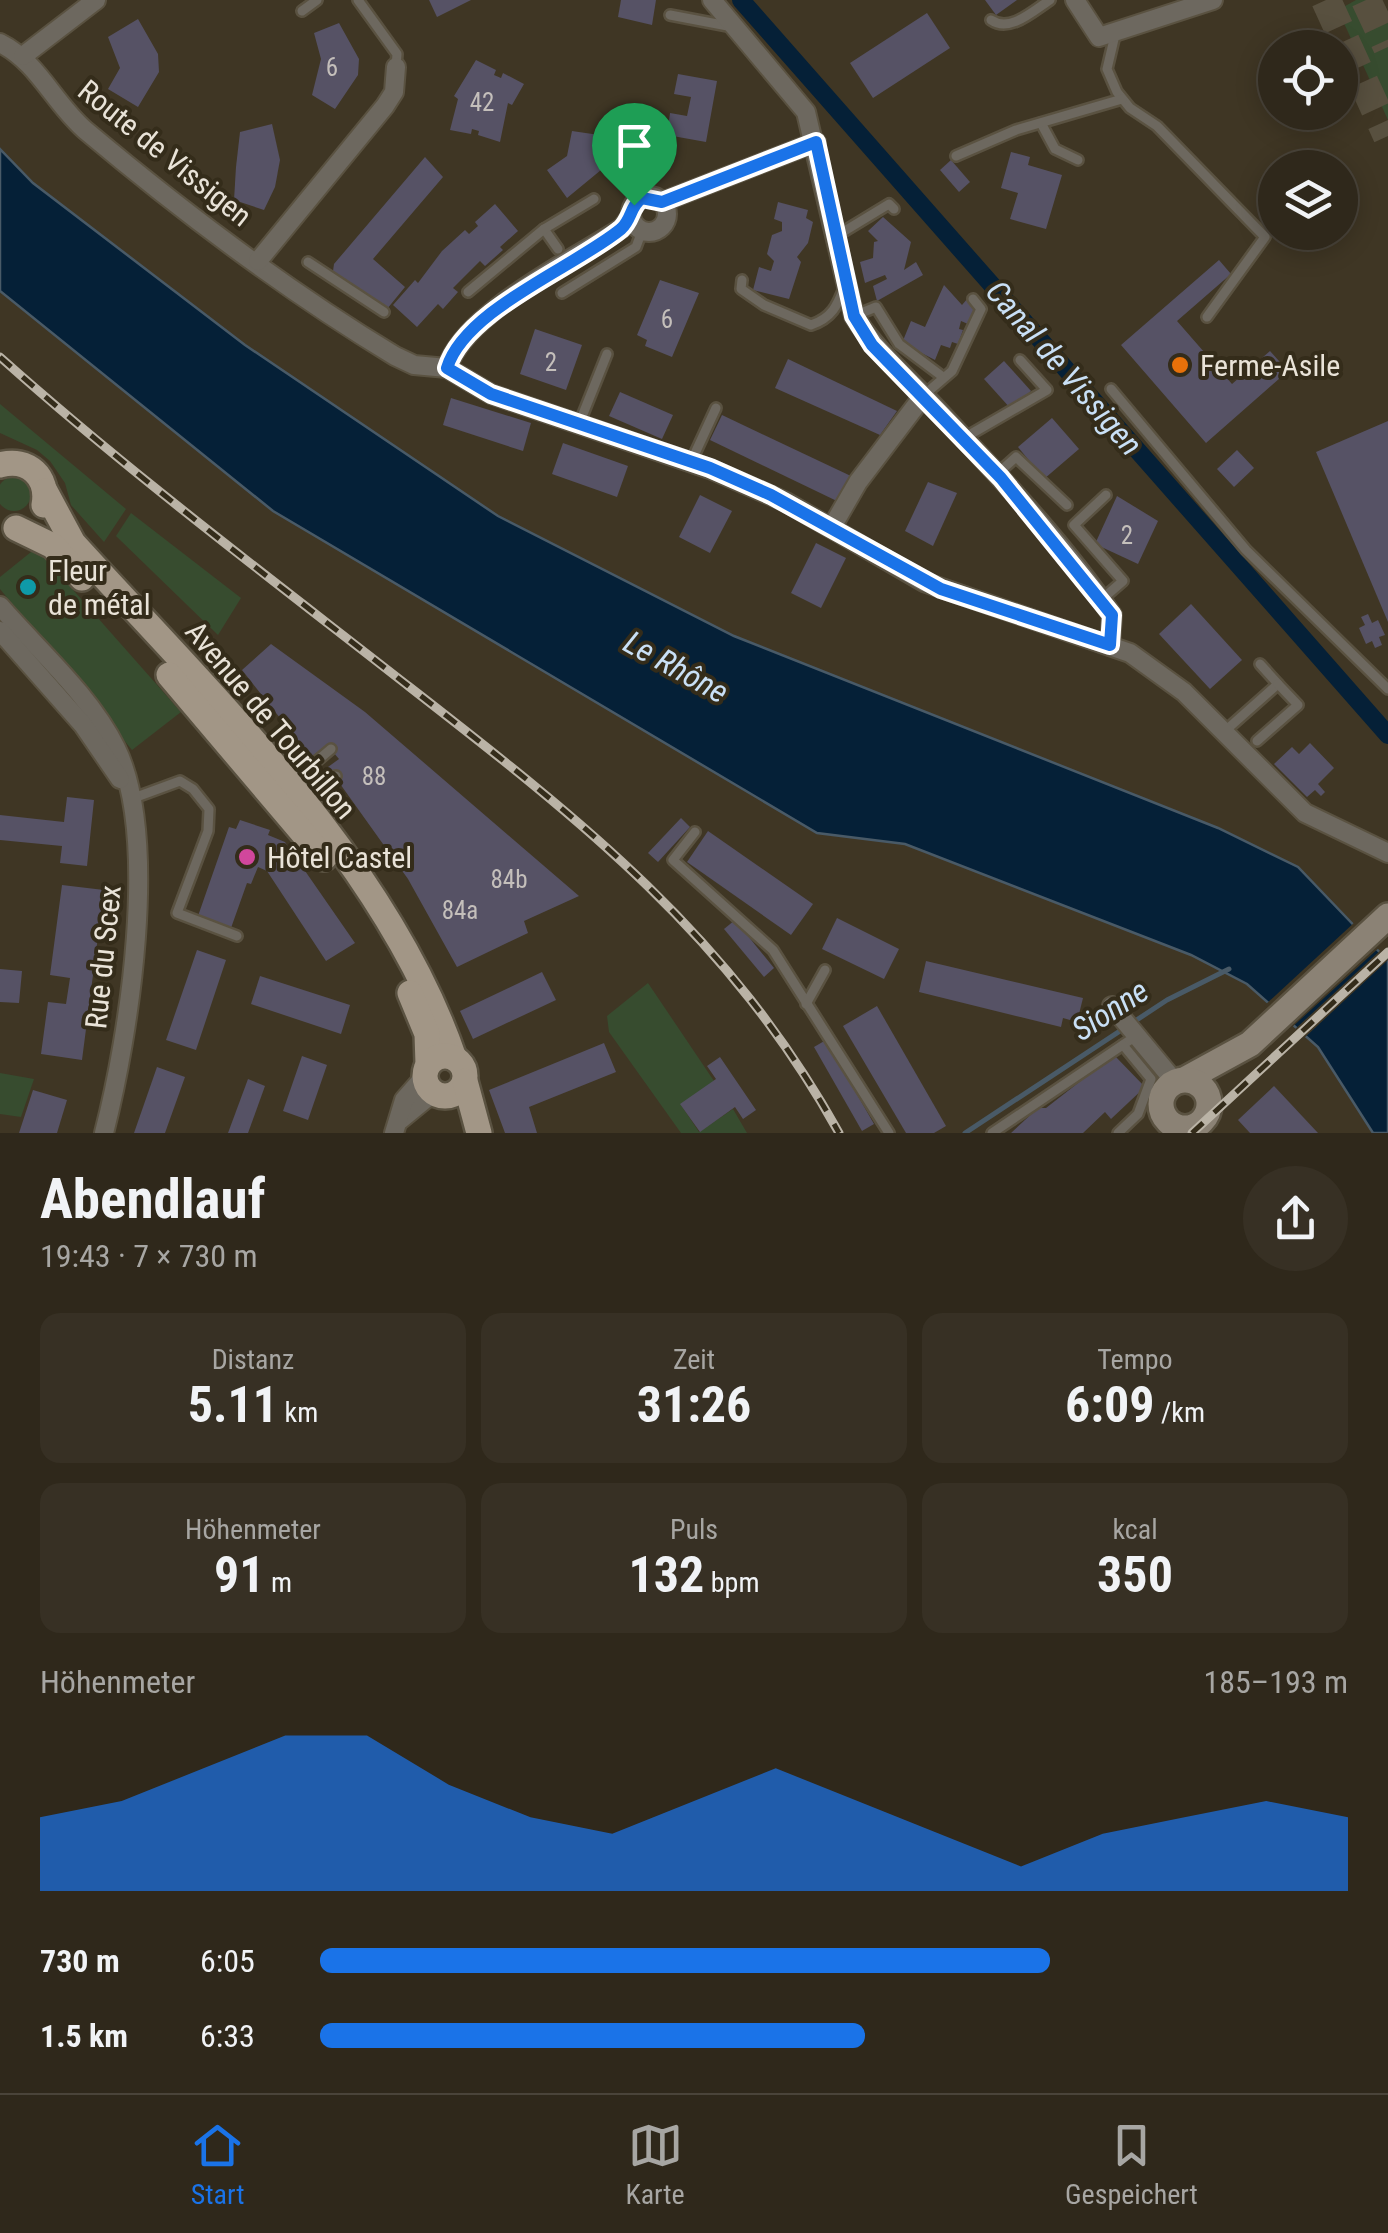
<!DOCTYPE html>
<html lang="de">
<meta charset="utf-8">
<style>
body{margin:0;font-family:"Roboto Condensed",sans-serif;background:#373024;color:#f1f3f6;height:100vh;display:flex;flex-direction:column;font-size:38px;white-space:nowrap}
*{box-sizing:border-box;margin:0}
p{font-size:32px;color:#a7a6a3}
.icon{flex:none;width:55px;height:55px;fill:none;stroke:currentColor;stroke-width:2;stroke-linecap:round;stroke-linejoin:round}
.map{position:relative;height:1133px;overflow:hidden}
.side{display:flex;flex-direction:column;background:#2f281b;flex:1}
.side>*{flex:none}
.fabs{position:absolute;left:1258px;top:30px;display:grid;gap:20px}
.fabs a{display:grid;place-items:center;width:100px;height:100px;border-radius:50%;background:#2f281b;box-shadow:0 5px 25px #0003,0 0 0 2px #4a443a;font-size:50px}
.pin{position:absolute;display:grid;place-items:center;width:85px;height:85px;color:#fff;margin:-102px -42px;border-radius:50% 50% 50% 0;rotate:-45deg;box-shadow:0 0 10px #0007}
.pin .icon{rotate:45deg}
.round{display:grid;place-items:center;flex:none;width:105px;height:105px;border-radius:52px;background:#373024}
.headline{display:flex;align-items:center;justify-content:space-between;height:170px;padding:0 40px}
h1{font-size:55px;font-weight:700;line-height:75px}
.stats{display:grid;grid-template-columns:repeat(3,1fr);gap:15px;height:170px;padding:10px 40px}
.stats div{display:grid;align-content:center;border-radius:20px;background:#373024;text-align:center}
.stats b{font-size:50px;font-weight:700}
.stats small{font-size:28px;font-weight:400}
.stats p{font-size:28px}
.chart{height:280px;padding:20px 40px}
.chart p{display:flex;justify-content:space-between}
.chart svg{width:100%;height:180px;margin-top:10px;fill:#1a73e8;opacity:.7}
ul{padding:0 40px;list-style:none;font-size:32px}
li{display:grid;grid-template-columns:160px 120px 1fr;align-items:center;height:75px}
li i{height:25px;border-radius:12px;background:#1a73e8}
.tabs{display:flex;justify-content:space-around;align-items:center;height:140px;border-top:2px solid #4a443a;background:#2f281b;font-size:28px;color:#a7a6a3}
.tabs a{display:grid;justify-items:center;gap:5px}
.tabs .active{color:#1a73e8}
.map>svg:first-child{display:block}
</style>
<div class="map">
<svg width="1388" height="1133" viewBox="0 0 1388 1133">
<rect width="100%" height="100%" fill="#3f3624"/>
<!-- green -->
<g fill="#374c2f">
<path d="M1356,0H1382L1388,12V120L1338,10Z"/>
<path d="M0,404L126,509L104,542L71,505L65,483L50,461L37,450L0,433Z"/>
<circle cx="14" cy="494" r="17"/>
<path d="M131,513L241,598L218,635L116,536Z"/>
<path d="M36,548L181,712L132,750L0,589V577Z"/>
<path d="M648,983L714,1081L681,1105L699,1132L733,1109L747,1133H681L609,1032L607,1016Z"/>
<path d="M0,1073L34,1079L21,1117L0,1114Z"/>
</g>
<!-- water -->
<path fill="#052037" stroke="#495a67" stroke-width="2.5" d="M0,149L33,183L245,345L498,516L734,636L1218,828L1298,867L1388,961V1133H1373L1318,1047L1247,984L1191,955L905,844L817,833L273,511L0,291Z"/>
<!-- pier -->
<g fill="#3f3624">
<path d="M1356,921L1381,946L1290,1029L1264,1006Z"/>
<path d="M1383,948L1388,960L1302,1040L1293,1031Z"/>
</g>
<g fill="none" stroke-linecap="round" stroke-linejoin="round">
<!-- stream -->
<path stroke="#495a67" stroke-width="5" d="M965,1133L1167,1000L1229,969"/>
<!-- canal -->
<path stroke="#052037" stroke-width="18" d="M741,0L1388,735"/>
</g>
<!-- building -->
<g fill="#565265">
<path d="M429,0H471L437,17Z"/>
<path d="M621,0H656L652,25L618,17Z"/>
<path d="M985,0H1017L996,15Z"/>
<path d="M927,13L950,48L873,98L850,63Z"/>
<path d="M138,19L158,54L159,72L138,107L108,89L120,68L108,37Z"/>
<path d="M339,23L359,59L358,75L335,109L312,95L321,59L314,33Z"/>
<path d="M1295,31L1307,32L1320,48H1277L1285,36Z"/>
<path d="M476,60L496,70L494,75L501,78L503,73L524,84L512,105L508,103L500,142L478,135L479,131L472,129L471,134L450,130L458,99L454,96Z"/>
<path d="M678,74L717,81L706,142L667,135L670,113L687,116L691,97L674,94Z"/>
<path d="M272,124L280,160L275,187L264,210L234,200L236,167L240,132Z"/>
<path d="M572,131L606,136L601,170L567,198L547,170L567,156Z"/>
<path d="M1011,152L1030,157L1028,165L1062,175L1046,229L1010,219L1018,193L1001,188Z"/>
<path d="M425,157L443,177L373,259L405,287L387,309L333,271L334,264Z"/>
<path d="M951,160L970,182L959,192L940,170Z"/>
<path d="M778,202L808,210L806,218L813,222L808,243L797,257L801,262L789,299L753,290L759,267L771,271L774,261L767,254L772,235L782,231V222L774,219Z"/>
<path d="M495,204L518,231L500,247L503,250L485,266L480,261L453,288L458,292L443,309L438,304L417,327L393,305L415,280L418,283L442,251L465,230L469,234L478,226L475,222Z"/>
<path d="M883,217L911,242L904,270L916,262L923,275L877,301L873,286L887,279L885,275L865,283L860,262L873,258L874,242L878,241L868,231Z"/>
<path d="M1219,260L1231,274L1177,321L1232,384L1270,351L1288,371L1206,443L1121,345Z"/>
<path d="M660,280L699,293L672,357L645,346L647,340L637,335Z"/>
<path d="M944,285L962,305L968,298L975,308L968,324L961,321L959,329L963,330L958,344L952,342L950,348L941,345L935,360L902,343L911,321L925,327Z"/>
<path d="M535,329L582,345L566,390L520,374Z"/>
<path d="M788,359L897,411L880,435L775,388Z"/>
<path d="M1004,361L1031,391L1011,409L984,379Z"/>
<path d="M620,392L673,415L662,439L609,416Z"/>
<path d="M451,398L531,423L523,451L443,425Z"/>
<path d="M722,415L853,477L841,503L710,440Z"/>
<path d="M1052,418L1079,449L1044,479L1018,447Z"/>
<path d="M1388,421V622L1316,452Z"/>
<path d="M563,443L628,466L617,497L552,474Z"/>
<path d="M1237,450L1254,468L1234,487L1217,469Z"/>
<path d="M928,482L957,493L933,546L905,531Z"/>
<path d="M700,495L732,511L710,553L679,537Z"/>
<path d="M1117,496L1158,521L1138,564L1095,544Z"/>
<path d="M816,543L846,558L821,608L791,593Z"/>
<path d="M1191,604L1242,660L1210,689L1159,634Z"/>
<path d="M1368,614L1372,623L1378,620L1385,635L1379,637L1382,645L1375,648L1372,641L1366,644L1359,628L1365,625L1361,617Z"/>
<path d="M271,644L365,712L579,896L524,921L528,933L457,967L408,879L328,767L339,759L327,745L311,757L242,670Z"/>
<path d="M1310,743L1334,768L1318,784L1325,792L1321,796L1315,790L1307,797L1274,764L1292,747L1299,754Z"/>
<path d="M67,797L94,800L87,866L60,863L62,846L0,840V815L64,822Z"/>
<path d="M681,818L690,827L658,862L648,853Z"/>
<path d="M240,820L270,830L268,835L285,842L355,943L326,961L267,871L258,867L251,884L247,883L231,928L198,916L229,827L236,829Z"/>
<path d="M708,831L813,904L791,935L687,862Z"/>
<path d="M62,885L104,890L82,1060L41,1054L48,1002L66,1004L70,978L50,975Z"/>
<path d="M837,918L899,949L884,979L822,949Z"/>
<path d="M735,920L774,968L764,977L724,929Z"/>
<path d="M197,950L226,960L196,1050L166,1040Z"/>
<path d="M926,961L1083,998L1077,1022L1063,1018L1061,1027L919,992Z"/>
<path d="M0,969L22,971L19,1003L0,1002Z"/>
<path d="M542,972L556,1000L473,1039L460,1011Z"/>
<path d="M260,976L350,1005L341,1034L251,1004Z"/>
<path d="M877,1006L946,1126L934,1133H906L843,1026Z"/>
<path d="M826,1040L874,1124L862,1131L814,1047Z"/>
<path d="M604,1043L616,1072L529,1107L537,1133H505L489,1090Z"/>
<path d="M1114,1055L1145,1087L1111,1119L1105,1112L1083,1133H1011L1038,1108H1046Z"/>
<path d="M302,1056L327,1065L308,1120L283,1111Z"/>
<path d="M720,1057L756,1110L743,1119L735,1107L700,1132L680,1104L716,1079L707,1066Z"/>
<path d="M157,1067L185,1077L165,1133H134Z"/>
<path d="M248,1079L265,1086L248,1133H228Z"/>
<path d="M1274,1086L1318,1133H1250L1238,1120Z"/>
<path d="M33,1090L67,1100L57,1133H19Z"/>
</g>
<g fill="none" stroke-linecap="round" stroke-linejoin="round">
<!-- highway-tunnel -->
<g stroke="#58503f" stroke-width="30" stroke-dasharray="30 15" stroke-linecap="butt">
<path d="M1326,0L1388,136"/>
<path d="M1366,0L1388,47"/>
</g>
<defs>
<g id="lane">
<path d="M358,0L397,54L396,67"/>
<path d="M302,11L317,0"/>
<path d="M670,15L733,27"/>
<path d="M991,20C1010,33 1033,11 1050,0"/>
<path d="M1115,35L1107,69L1117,92L1130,108L1157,126L1265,237L1207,317"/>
<path d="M1041,123L1055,149L1078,160"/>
<path d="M639,147L634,176L642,198"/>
<path d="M956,156L1016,130L1122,99"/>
<path d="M544,229L558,249"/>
<path d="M838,235L889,204L894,209"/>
<path d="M308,262L384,312"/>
<path d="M742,280L741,289L764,305L811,325C832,318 837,306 845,286"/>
<path d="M468,292L544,229L594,199"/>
<path d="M562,293L636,247L642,231"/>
<path d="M854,316L876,307L899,344L943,377"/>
<path d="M1111,389L1246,550L1388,689"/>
<path d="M924,395L952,371L981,309L973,299"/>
<path d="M579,424L607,354"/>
<path d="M964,438L1047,390L1020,360"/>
<path d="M691,462L716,408"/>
<path d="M997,474L1016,457L1067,505"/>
<path d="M1101,600L1123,581L1074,525L1106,495"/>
<path d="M1225,731L1278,684L1260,664"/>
<path d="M1257,741L1298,705L1278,684"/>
<path d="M291,783L331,749"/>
<path d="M303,798L323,780L336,776"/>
<path d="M131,799L180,781L193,789L209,809L208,831L177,913L237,936"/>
<path d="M695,832L673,860L773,950L889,1133"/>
<path d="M806,1004L825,970"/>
<path d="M992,1133L1136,1036"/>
<path d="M1118,1133L1138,1114L1151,1079L1123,1045"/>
</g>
<g id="street">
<path d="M712,0L806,112L854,316C877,352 907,377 936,408C997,474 1061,540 1112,615L1110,645"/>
<path d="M1075,0L1099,37L1213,0"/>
<path d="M0,43C38,62 53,102 85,130C179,209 289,292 395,356L414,365L447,368L491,394L710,469L786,502L924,582L1130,653L1184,692L1305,813L1388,853"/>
<path d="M23,56L96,0"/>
<circle cx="649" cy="214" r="18"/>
<path d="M662,202L816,142"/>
<path d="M258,261L385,106L394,92L396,67"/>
<path d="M447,368C464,313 575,258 622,228L631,216"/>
<path d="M832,527L858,482L924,395"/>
<path d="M0,606C38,650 90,695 116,748C160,839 129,1036 104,1133"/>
<path d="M0,631L83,725L120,779"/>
<path d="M1112,1006L1175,1082"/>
<path d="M400,1120L433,1093"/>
<path d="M394,1133L404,1100L425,1076"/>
</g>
<g id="secondary">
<path d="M1186,1079L1250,1044L1388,916"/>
<circle cx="1185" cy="1104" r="24"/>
</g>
<g id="primary">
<path d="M0,465C28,457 49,477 44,505"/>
<path d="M45,491L73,543C210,694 387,862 454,1058"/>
<path d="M16,528L53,546L82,578"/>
<path d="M169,675L324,858"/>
<path d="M410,993L427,1034L428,1064"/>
<circle cx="445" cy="1076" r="20"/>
<path d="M465,1081L479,1133"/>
</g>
</defs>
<!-- lane casing -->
<use href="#lane" stroke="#5a5241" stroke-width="14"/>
<!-- street casing -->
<use href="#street" stroke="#5a5241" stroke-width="22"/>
<!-- secondary casing -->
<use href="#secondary" stroke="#5a5241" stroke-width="30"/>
<!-- primary casing -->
<use href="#primary" stroke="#5a5241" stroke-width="30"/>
<!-- lane -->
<use href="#lane" stroke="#6d685f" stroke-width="9"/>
<!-- street -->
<use href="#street" stroke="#6d685f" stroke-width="18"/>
<!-- secondary -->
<use href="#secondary" stroke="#8b8275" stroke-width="25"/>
<!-- primary -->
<use href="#primary" stroke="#a29686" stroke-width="25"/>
<defs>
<g id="rail">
<path d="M0,357C130,473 270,578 407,685C582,821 729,935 839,1133"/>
<path d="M1192,1133L1388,952"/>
</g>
</defs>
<!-- rail casing -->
<use href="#rail" stroke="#bab3a6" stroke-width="9"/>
<!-- rail -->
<use href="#rail" stroke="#342c1a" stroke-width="5" stroke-dasharray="15" stroke-linecap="butt"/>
</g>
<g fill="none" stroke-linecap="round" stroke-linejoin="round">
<defs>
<path id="route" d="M816,142L854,316L872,345L1001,478L1112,615L1110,645L941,589L771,495L710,468L491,394L447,368C465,309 575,267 621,229C632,219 630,206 642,198L662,202Z"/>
</defs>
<!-- route casing -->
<use href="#route" stroke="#fff" stroke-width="20"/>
<!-- route -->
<use href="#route" stroke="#1a73e8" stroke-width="12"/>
</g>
<!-- markers -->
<circle fill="#e8710a" stroke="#342c1a" stroke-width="4" cx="1180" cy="365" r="10"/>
<circle fill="#0f9aa8" stroke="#342c1a" stroke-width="4" cx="28" cy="587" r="10"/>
<circle fill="#d1479c" stroke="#342c1a" stroke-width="4" cx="247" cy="857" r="10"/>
<g text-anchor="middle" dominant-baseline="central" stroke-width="8" stroke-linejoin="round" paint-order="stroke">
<!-- number labels -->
<g font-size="25" fill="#c4bfbb">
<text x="332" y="67">6</text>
<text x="482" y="102">42</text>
<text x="667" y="319">6</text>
<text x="551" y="362">2</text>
<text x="1127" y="535">2</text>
<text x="374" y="776">88</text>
<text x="509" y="879">84b</text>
<text x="460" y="910">84a</text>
</g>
<!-- street labels -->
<g font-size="30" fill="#e9e3d8" stroke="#342c1a">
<text transform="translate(165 153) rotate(39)">Route de Vissigen</text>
<text transform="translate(271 720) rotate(50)">Avenue de Tourbillon</text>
<text transform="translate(103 957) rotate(-84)">Rue du Scex</text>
</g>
<!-- poi labels -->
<g font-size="30" fill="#e9e3d8" stroke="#342c1a" text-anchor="start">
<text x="1200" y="365">Ferme-Asile</text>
<text x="48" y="570">Fleur<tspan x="48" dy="34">de métal</tspan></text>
<text x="267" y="857">Hôtel Castel</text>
</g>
<!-- water labels -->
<g font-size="32" font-style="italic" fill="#c9e0f6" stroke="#342c1a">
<text transform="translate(1064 368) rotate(49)">Canal de Vissigen</text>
<text transform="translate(676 667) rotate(29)">Le Rhône</text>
<text transform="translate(1110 1010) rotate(-33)">Sionne</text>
</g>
</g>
</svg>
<div class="fabs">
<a><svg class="icon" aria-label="locate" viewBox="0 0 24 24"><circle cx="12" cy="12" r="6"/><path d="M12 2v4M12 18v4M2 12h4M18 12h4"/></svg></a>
<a><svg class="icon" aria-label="layers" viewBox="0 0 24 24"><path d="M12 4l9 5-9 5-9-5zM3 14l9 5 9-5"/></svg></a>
</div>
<div class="pin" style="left:634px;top:205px;background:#1e9e55"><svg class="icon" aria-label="arrive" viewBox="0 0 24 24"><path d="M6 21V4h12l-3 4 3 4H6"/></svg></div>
</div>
<section class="side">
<div class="headline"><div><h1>Abendlauf</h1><p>19:43 · 7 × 730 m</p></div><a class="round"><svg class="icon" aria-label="share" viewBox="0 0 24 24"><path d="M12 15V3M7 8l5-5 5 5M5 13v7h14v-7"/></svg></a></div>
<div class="stats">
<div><p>Distanz</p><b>5.11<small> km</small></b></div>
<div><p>Zeit</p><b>31:26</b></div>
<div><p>Tempo</p><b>6:09<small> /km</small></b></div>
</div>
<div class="stats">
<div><p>Höhenmeter</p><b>91<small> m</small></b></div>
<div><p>Puls</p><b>132<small> bpm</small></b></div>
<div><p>kcal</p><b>350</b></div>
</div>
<div class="chart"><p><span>Höhenmeter</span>185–193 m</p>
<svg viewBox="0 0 160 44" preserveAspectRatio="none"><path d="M0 44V26L10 22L20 14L30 6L40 6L50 18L60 26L70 30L80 22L90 14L100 22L110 30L120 38L130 30L140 26L150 22L160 26V44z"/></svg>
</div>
<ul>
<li><b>730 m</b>6:05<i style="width:71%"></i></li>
<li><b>1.5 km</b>6:33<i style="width:53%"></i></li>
</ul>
</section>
<nav class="tabs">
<a class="active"><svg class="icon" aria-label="home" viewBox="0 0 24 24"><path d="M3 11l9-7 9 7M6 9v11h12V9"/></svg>Start</a>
<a><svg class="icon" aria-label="map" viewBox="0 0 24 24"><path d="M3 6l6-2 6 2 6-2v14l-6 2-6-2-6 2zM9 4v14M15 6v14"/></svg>Karte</a>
<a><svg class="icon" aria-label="saved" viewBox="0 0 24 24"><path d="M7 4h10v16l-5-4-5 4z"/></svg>Gespeichert</a>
</nav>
